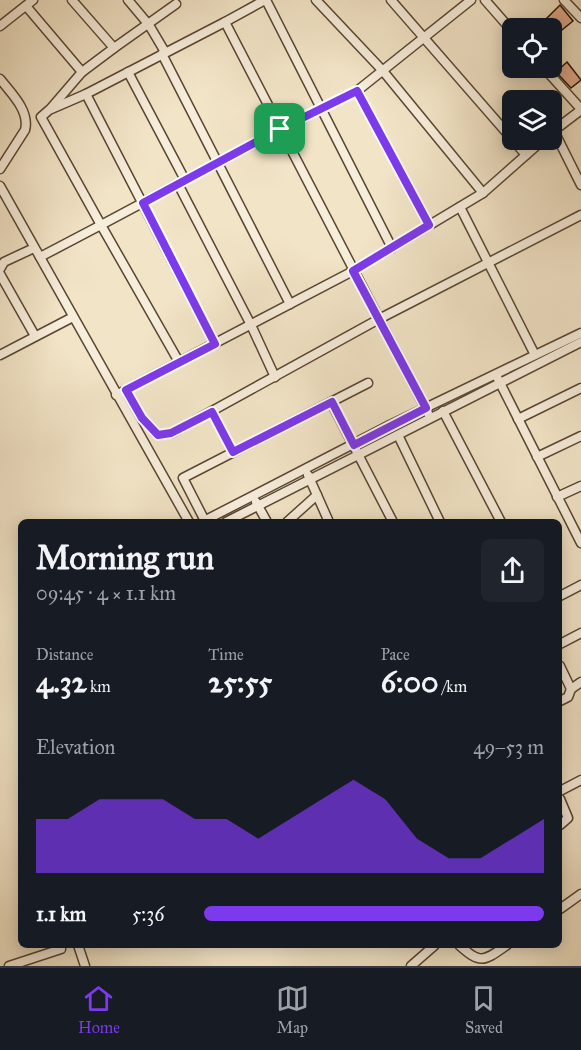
<!DOCTYPE html>
<meta charset="utf-8">
<style>
body{margin:0;font-family:"IM FELL Great Primer",serif;background:#20242c;color:#f1f3f6;height:100vh;display:flex;flex-direction:column;font-size:22px;white-space:nowrap}
*{box-sizing:border-box;margin:0}
p{font-size:20px;color:#9ea1a6}
.icon{flex:none;width:33px;height:33px;fill:none;stroke:currentColor;stroke-width:2;stroke-linecap:round;stroke-linejoin:round}
.map{position:relative;flex:1;overflow:hidden}
.panel{position:absolute;left:18px;top:519px;width:544px;height:429px;display:flex;flex-direction:column;background:#171b24;border-radius:9px;box-shadow:0 3px 15px #0003}
.panel>*{flex:none}
.buttons{position:absolute;left:502px;top:18px;display:grid;gap:12px}
.buttons a{display:grid;place-items:center;width:60px;height:60px;border-radius:9px;background:#171b24;box-shadow:0 3px 15px #0003;font-size:30px}
.pin{position:absolute;display:grid;place-items:center;width:51px;height:51px;color:#fff;margin:-26px;border-radius:12px;box-shadow:0 3px 9px #0006}
.round{display:grid;place-items:center;flex:none;width:63px;height:63px;border-radius:9px;background:#20242c}
.overview{display:flex;align-items:center;justify-content:space-between;height:102px;padding:0 18px}
h1{font-size:33px;font-weight:700;line-height:45px}
.metrics{display:grid;grid-template-columns:repeat(3,1fr);gap:9px;height:102px;padding:6px 18px}
.metrics div{display:grid;align-content:center}
.metrics b{font-size:30px;font-weight:700}
.metrics small{font-size:16px;font-weight:400}
.metrics p{font-size:16px}
.chart{height:168px;padding:12px 18px}
.chart p{display:flex;justify-content:space-between}
.chart svg{width:100%;height:108px;margin-top:6px;fill:#7c3aed;opacity:.7}
ul{padding:0 18px;list-style:none;font-size:20px}
li{display:grid;grid-template-columns:96px 72px 1fr;align-items:center;height:45px}
li i{height:15px;border-radius:8px;background:#7c3aed}
.dock{display:flex;justify-content:space-around;align-items:center;height:84px;border-top:2px solid #363941;background:#171b24;font-size:16px;color:#9ea1a6}
.dock a{display:grid;justify-items:center;gap:3px}
.dock .on{color:#7c3aed}
.map>svg:first-child{display:block}
</style>
<div class="map">
<svg width="581" height="966" viewBox="0 0 581 966">
<rect width="100%" height="100%" fill="#f2e4c7"/>
<filter id="stains"><feTurbulence type="fractalNoise" baseFrequency=".00333" numOctaves="4"/><feColorMatrix values="0 0 0 0 .2 0 0 0 0 .09 0 0 0 0 .02 0 0 0 .5 -.17"/></filter>
<radialGradient id="worn" r=".72"><stop offset=".6" stop-color="#630" stop-opacity="0"/><stop offset="1" stop-color="#630" stop-opacity=".3"/></radialGradient>
<!-- building -->
<g fill="#e6af90" stroke="#241200" stroke-width="1.5">
<path d="M560,5L573,21L557,34L544,21Z"/>
<path d="M567,62L581,80L571,88L556,72Z"/>
</g>
<g fill="none" stroke-linecap="round" stroke-linejoin="round">
<defs>
<g id="minor">
<path d="M128,0L149,25L165,52"/>
<path d="M265,0L225,22L430,417"/>
<path d="M266,0L392,248"/>
<path d="M316,0L383,71L483,193"/>
<path d="M391,0L526,155"/>
<path d="M485,0L513,32"/>
<path d="M564,0L581,18"/>
<path d="M26,6L82,72"/>
<path d="M225,22L86,94L49,110L41,117L101,225L281,129L357,91L471,0"/>
<path d="M0,26L33,0"/>
<path d="M114,48L176,4"/>
<path d="M162,54L290,304"/>
<path d="M544,68L581,109"/>
<path d="M128,72L185,180"/>
<path d="M0,79C11,93 30,111 25,130L0,169"/>
<path d="M357,91L429,225"/>
<path d="M86,94L215,344"/>
<path d="M51,108L82,72L114,48L72,0"/>
<path d="M554,131L581,185"/>
<path d="M552,132L581,110"/>
<path d="M178,184L251,325L275,377"/>
<path d="M0,186L189,522"/>
<path d="M460,207L535,355"/>
<path d="M40,257L101,225L179,362"/>
<path d="M0,269L4,262L34,248"/>
<path d="M0,274L35,336"/>
<path d="M0,355L73,317"/>
<path d="M497,377L581,543"/>
<path d="M126,390L142,418L158,435L172,433L379,319L581,215"/>
<path d="M116,395L353,271L483,193L543,140"/>
<path d="M331,402L393,522"/>
<path d="M443,411L501,522"/>
<path d="M212,412L233,452"/>
<path d="M518,419L581,388"/>
<path d="M398,435L440,522"/>
<path d="M537,457L581,436"/>
<path d="M308,475L329,522"/>
<path d="M557,497L581,486"/>
<path d="M256,502L267,522"/>
<path d="M205,521L183,478L368,383"/>
<path d="M202,522L390,425L581,333"/>
<path d="M226,522L581,342"/>
<path d="M287,522L317,495"/>
<path d="M560,596L581,585"/>
<path d="M560,644L581,633"/>
<path d="M560,666L571,689"/>
<path d="M560,701L568,697L571,689L581,682"/>
<path d="M560,791L581,780"/>
<path d="M560,799L568,818L560,825"/>
<path d="M560,909L581,894"/>
<path d="M78,945L85,966"/>
<path d="M459,945C481,965 484,961 507,945"/>
<path d="M9,966L61,949"/>
<path d="M411,966L435,945"/>
</g>
</defs>
<!-- minor casing -->
<use href="#minor" stroke="#584632" stroke-width="11"/>
<!-- minor -->
<use href="#minor" stroke="#f7eddb" stroke-width="8"/>
</g>
<g fill="none" stroke-linecap="round" stroke-linejoin="round">
<defs>
<path id="route" d="M357,91L429,225L353,271L426,408L354,445L332,402L233,452L212,412L171,433L158,435L142,418L126,390L215,344L143,203L280,129Z"/>
</defs>
<!-- route casing -->
<use href="#route" stroke="#fff" stroke-width="12"/>
<!-- route -->
<use href="#route" stroke="#7c3aed" stroke-width="8"/>
</g>
<rect width="100%" height="100%" filter="url(#stains)"/>
<rect width="100%" height="100%" fill="url(#worn)"/>
</svg>
<div class="buttons">
<a><svg class="icon" aria-label="locate" viewBox="0 0 24 24"><circle cx="12" cy="12" r="6"/><path d="M12 2v4M12 18v4M2 12h4M18 12h4"/></svg></a>
<a><svg class="icon" aria-label="layers" viewBox="0 0 24 24"><path d="M12 4l9 5-9 5-9-5zM3 14l9 5 9-5"/></svg></a>
</div>
<div class="pin" style="left:280px;top:129px;background:#1e9e55"><svg class="icon" aria-label="arrive" viewBox="0 0 24 24"><path d="M6 21V4h12l-3 4 3 4H6"/></svg></div>
<section class="panel">
<div class="overview"><div><h1>Morning run</h1><p>09:45 · 4 × 1.1 km</p></div><a class="round"><svg class="icon" aria-label="share" viewBox="0 0 24 24"><path d="M12 15V3M7 8l5-5 5 5M5 13v7h14v-7"/></svg></a></div>
<div class="metrics">
<div><p>Distance</p><b>4.32<small> km</small></b></div>
<div><p>Time</p><b>25:55</b></div>
<div><p>Pace</p><b>6:00<small> /km</small></b></div>
</div>
<div class="chart"><p><span>Elevation</span>49–53 m</p>
<svg viewBox="0 0 160 44" preserveAspectRatio="none"><path d="M0 44V22L10 22L20 14L30 14L40 14L50 22L60 22L70 30L80 22L90 14L100 6L110 14L120 30L130 38L140 38L150 30L160 22V44z"/></svg>
</div>
<ul>
<li><b>1.1 km</b>5:36<i style="width:100%"></i></li>
</ul>
</section>
</div>
<nav class="dock">
<a class="on"><svg class="icon" aria-label="home" viewBox="0 0 24 24"><path d="M3 11l9-7 9 7M6 9v11h12V9"/></svg>Home</a>
<a><svg class="icon" aria-label="map" viewBox="0 0 24 24"><path d="M3 6l6-2 6 2 6-2v14l-6 2-6-2-6 2zM9 4v14M15 6v14"/></svg>Map</a>
<a><svg class="icon" aria-label="saved" viewBox="0 0 24 24"><path d="M7 4h10v16l-5-4-5 4z"/></svg>Saved</a>
</nav>
